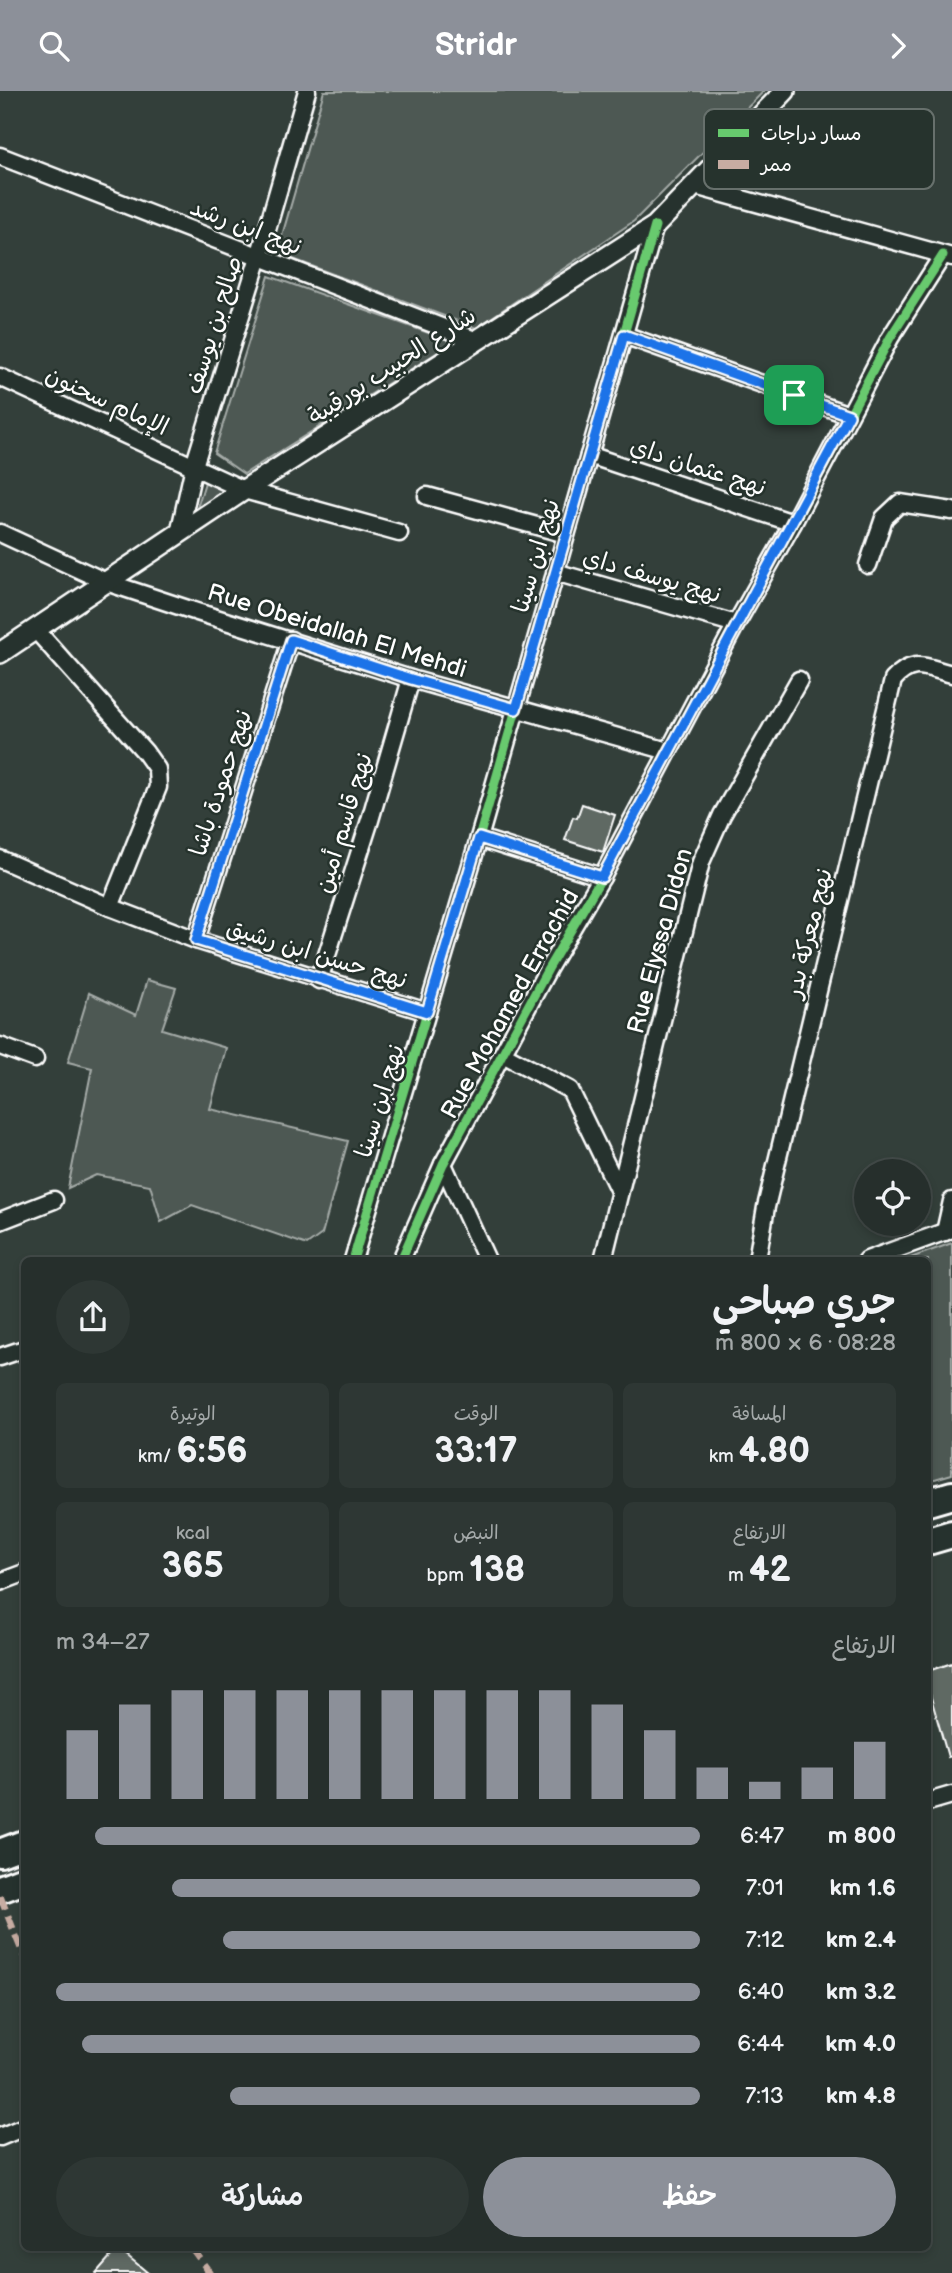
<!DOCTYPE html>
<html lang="ar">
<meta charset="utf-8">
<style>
body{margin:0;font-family:"Balsamiq Sans","Playpen Sans Arabic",sans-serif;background:#2e3734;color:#f1f3f6;direction:rtl;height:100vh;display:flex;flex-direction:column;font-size:26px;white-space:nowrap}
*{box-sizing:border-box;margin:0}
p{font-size:23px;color:#a4a9a9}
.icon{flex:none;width:38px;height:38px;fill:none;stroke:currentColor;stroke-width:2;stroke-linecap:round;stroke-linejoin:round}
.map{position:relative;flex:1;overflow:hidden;direction:ltr}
.panel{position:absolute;left:21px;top:1166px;width:910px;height:994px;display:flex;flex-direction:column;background:#262f2c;border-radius:10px;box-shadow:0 4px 10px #0003,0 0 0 2px #424a48;direction:rtl}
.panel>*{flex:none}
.controls{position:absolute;left:854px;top:1068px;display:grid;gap:14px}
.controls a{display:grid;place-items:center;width:77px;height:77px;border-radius:50%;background:#262f2c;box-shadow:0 4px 10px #0003,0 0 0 2px #424a48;font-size:35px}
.pin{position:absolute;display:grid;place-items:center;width:60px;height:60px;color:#fff;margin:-30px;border-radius:14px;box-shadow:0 4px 10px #0006}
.round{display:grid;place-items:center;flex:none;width:74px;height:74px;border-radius:37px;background:#2e3734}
.head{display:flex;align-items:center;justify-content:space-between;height:119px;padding:0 35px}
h1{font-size:38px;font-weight:600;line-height:52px}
.metrics{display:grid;grid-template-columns:repeat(3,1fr);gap:10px;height:119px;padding:7px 35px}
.metrics div{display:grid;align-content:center;border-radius:10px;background:#2e3734;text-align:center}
.metrics b{font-size:35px;font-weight:600}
.metrics small{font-size:19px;font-weight:400}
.metrics p{font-size:19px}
.chart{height:196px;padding:14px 35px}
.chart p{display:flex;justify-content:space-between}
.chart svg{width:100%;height:126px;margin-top:7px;stroke:#8c9099;stroke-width:6}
.cta{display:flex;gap:14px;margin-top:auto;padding:14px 35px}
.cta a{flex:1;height:80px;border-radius:42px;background:#8c9099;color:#fff;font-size:28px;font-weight:600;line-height:80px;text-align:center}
.cta a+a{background:#2e3734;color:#f1f3f6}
ul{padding:0 35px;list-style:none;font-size:23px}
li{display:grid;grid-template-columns:112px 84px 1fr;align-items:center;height:52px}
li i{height:18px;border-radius:9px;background:#8c9099}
header{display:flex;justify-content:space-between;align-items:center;height:91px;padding:0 35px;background:#8c9099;color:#fff;font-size:32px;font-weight:600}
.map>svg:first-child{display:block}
</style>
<header><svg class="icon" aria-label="forward" viewBox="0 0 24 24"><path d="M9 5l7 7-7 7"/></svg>Stridr<svg class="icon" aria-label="search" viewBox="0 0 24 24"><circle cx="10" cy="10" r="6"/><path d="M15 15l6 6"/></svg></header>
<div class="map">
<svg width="952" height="2182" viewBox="0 0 952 2182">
<rect width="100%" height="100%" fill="#333f3a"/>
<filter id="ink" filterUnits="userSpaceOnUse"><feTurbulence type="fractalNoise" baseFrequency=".0143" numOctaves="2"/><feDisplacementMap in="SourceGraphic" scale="14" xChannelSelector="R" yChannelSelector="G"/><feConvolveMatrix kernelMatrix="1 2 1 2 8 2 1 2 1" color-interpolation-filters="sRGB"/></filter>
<g filter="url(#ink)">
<!-- green -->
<g fill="#4d5853" stroke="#a6aca9" stroke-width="2">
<path d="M324,0H764L634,130L476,237L277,162Z"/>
<path d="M269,185L454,251L244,383L214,362Z"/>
<path d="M206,388L225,399L197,417Z"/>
<path d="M147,889L176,897L162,938L226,957L210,1018L348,1050L322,1143L307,1154L192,1114L161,1131L150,1094L96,1084L68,1097L92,977L68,971L89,902L136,924Z"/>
<path d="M952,1152V1383L928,1390V1169H905Z"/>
</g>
<!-- building -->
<g fill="#5f6964" stroke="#fff" stroke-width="2">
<path d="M582,713L615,724L603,761L565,749L573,726L577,727Z"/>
<path d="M952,1572V1665L948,1666L928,1596V1580Z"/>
<path d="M118,2157L148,2182H96Z"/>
</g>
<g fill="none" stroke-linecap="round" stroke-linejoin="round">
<defs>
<g id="minor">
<path d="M0,65L477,250"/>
<path d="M695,95L952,166"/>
<path d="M624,244L849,324"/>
<path d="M0,286L244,399L399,442"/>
<path d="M589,364L793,432"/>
<path d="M427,405L566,443"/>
<path d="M0,442L106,491L197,521L411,588L668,660"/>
<path d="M179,443L194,375L259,166L307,0"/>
<path d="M868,474L884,427L900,412L952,420"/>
<path d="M555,481L736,533"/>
<path d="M35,538L145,661L157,678L158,696L110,816"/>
<path d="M479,747L602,786"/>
<path d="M0,768L110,816L196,849L427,921"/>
<path d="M196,849L291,549"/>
<path d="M319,889L370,729L411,588"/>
<path d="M0,955L35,968"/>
<path d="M503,963L570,999L619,1100"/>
<path d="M443,1073L487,1169"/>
<path d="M0,1130L54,1109"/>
<path d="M945,1141L952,1110"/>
<path d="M353,1169L479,747L655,135"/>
<path d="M401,1169L443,1073L548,878L602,786L736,533L793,432L890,247L943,164"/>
<path d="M603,1169L701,771L722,724L799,589"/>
<path d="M757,1169L766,1116L893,589C913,566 926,577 952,583"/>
<path d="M867,1169L952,1138"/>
<path d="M0,1266L24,1258"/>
<path d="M0,1491L24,1482"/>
<path d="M928,1711L952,1704"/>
<path d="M0,2046L24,2036"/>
</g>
<path id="tertiary" d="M0,562L244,399L655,135L785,0"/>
<g id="trunk">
<path d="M928,1411L952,1404"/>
<path d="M928,1450L952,1443"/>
<path d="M0,1762L24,1753"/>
<path d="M0,1798L24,1789"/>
</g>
</defs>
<!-- minor casing -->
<use href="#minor" stroke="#fff" stroke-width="21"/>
<!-- tertiary casing -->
<use href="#tertiary" stroke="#fff" stroke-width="24"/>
<!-- trunk casing -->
<use href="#trunk" stroke="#fff" stroke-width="32"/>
<!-- minor -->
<use href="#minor" stroke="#26332d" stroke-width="16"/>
<!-- tertiary -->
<use href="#tertiary" stroke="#26332d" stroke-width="19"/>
<!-- trunk -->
<use href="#trunk" stroke="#26332d" stroke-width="26"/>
<!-- quiet -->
<g stroke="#c7aca2" stroke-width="7" stroke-dasharray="14 7" stroke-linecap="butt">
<path d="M0,1805L24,1865"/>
<path d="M191,2156L210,2182"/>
</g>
<defs>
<g id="cycleway">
<path d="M353,1169L479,747L655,135"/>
<path d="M401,1169L443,1073L548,878L602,786L736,533L793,432L890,247L943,164"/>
</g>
</defs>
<!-- cycleway casing -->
<use href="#cycleway" stroke="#26332d" stroke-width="13"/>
<!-- cycleway -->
<use href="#cycleway" stroke="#67ca6e" stroke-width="9"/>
</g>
</g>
<g fill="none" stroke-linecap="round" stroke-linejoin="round" filter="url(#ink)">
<defs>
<path id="route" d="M624,244L849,324L602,786L479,747L427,921L196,849L291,549L411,588L516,618Z"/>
</defs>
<!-- route casing -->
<use href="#route" stroke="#fff" stroke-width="14"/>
<!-- route -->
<use href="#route" stroke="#1a73e8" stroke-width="9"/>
</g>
<g text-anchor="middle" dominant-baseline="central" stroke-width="5" stroke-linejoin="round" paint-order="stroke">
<!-- street labels -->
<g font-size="24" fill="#fff" stroke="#26332d">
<text transform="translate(246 136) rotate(21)">نهج ابن رشد</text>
<text transform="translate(214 234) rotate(-73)">صالح بن يوسف</text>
<text transform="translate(392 275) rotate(-33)">شارع الحبيب بورقيبة</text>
<text transform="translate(107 310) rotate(25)">الإمام سحنون</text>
<text transform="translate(698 376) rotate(18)">نهج عثمان داي</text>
<text transform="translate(536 465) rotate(-74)">نهج ابن سينا</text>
<text transform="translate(652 485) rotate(16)">نهج يوسف داي</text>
<text transform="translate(337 540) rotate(17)">Rue Obeidallah El Mehdi</text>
<text transform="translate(221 692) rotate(-72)">نهج حمودة باشا</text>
<text transform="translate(344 732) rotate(-73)">نهج قاسم أمين</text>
<text transform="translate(809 842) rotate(-76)">نهج معركة بدر</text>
<text transform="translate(660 850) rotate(-75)">Rue Elyssa Didon</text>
<text transform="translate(317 863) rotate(17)">نهج حسن ابن رشيق</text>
<text transform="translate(510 913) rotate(-61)">Rue Mohamed Errachid</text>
<text transform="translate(380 1010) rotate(-73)">نهج ابن سينا</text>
</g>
</g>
<!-- legend -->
<rect x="704" y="18" width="230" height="80" rx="10" fill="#26332d" stroke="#67706c" stroke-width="2"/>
<rect x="718" y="38" width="31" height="8" fill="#67ca6e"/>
<rect x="718" y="69" width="31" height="9" fill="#c7aca2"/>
<g font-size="19" fill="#fff">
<text x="761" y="49">مسار دراجات</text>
<text x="761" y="80">ممر</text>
</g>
</svg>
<div class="controls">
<a><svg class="icon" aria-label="locate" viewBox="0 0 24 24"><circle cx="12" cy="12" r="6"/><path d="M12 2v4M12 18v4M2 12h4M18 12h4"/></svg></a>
</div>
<div class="pin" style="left:794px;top:304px;background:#1e9e55"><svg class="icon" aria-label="arrive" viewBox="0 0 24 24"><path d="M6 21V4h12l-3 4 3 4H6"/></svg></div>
<section class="panel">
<div class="head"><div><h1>جري صباحي</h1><p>08:28 · 6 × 800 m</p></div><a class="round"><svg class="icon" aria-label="share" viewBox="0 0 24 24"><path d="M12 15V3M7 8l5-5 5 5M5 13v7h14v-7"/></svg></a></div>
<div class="metrics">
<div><p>المسافة</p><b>4.80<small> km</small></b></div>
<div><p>الوقت</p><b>33:17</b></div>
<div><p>الوتيرة</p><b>6:56<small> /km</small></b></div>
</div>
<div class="metrics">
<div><p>الارتفاع</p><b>42<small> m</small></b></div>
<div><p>النبض</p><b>138<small> bpm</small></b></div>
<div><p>kcal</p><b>365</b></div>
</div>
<div class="chart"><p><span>الارتفاع</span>27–34 m</p>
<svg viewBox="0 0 160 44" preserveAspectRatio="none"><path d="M5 44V20M15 44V11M25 44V6M35 44V6M45 44V6M55 44V6M65 44V6M75 44V6M85 44V6M95 44V6M105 44V11M115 44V20M125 44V33M135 44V38M145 44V33M155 44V24"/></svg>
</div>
<ul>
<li><b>800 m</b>6:47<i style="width:94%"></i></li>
<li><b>1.6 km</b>7:01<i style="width:82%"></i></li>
<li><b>2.4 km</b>7:12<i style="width:74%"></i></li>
<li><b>3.2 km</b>6:40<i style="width:100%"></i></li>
<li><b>4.0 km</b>6:44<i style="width:96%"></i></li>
<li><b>4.8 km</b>7:13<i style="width:73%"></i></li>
</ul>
<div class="cta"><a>حفظ</a><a>مشاركة</a></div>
</section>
</div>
